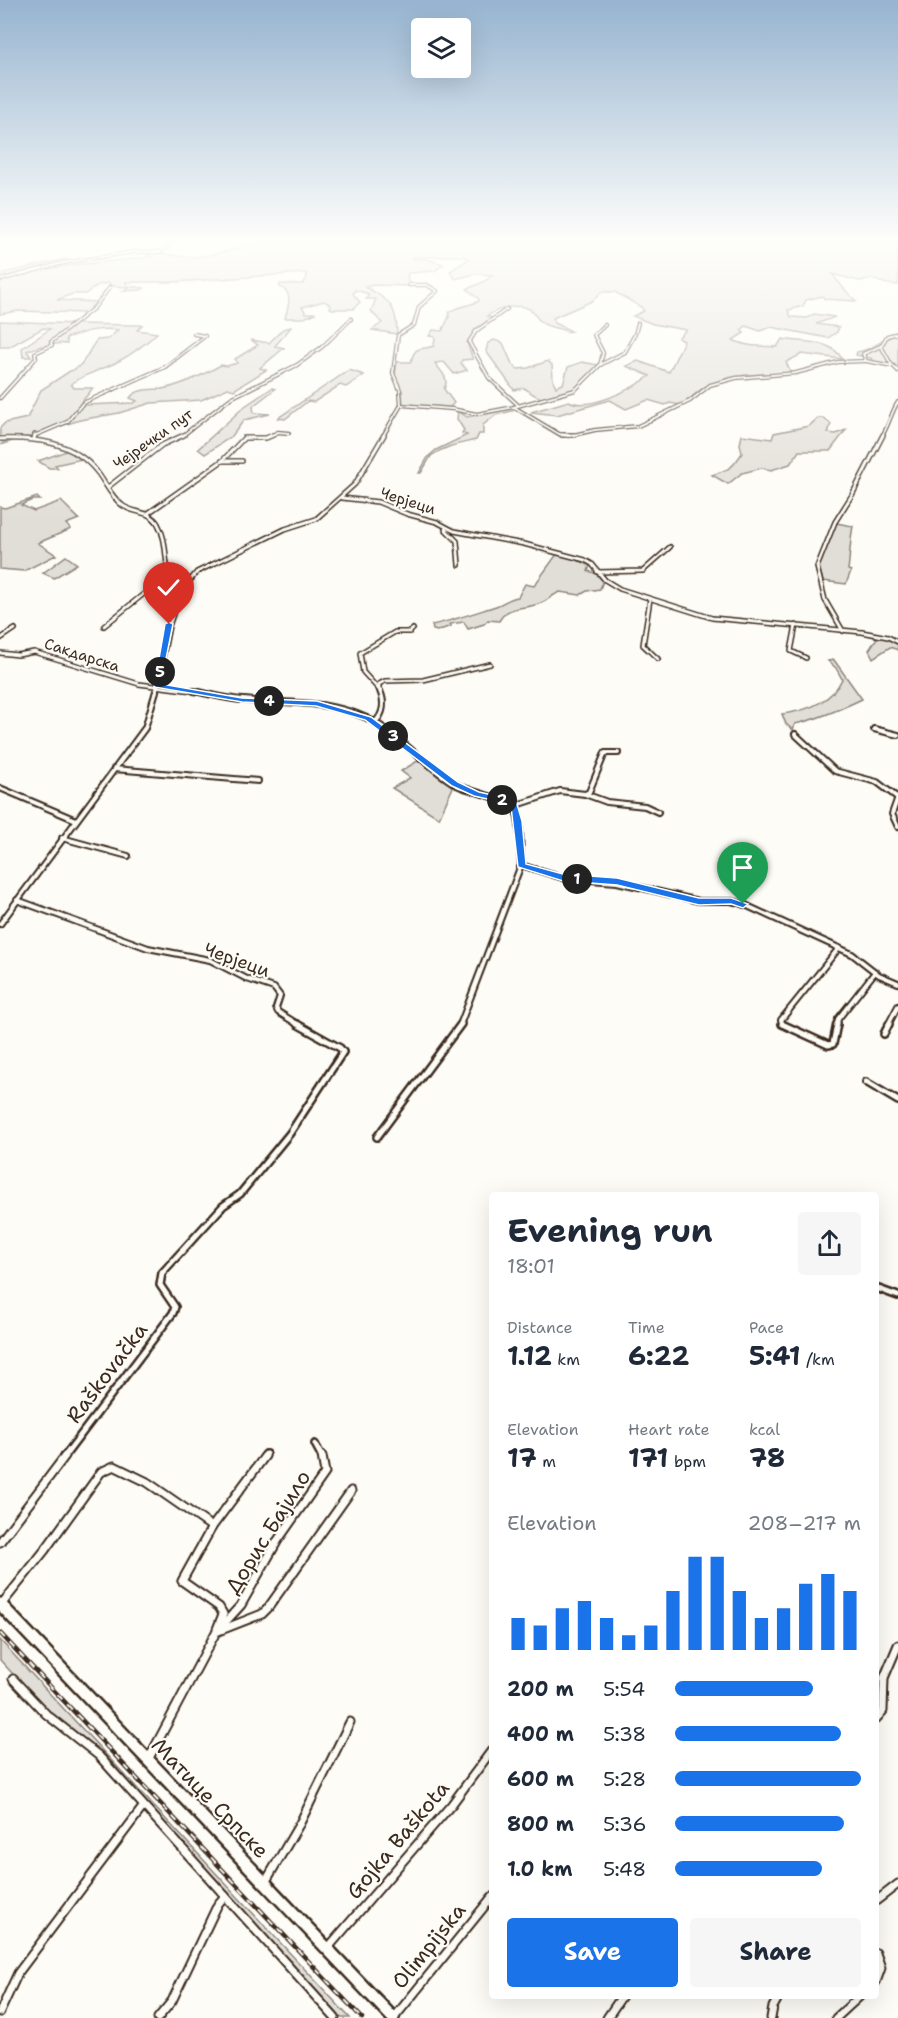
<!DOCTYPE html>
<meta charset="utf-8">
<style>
body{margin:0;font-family:"Shantell Sans",sans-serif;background:#f6f6f7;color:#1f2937;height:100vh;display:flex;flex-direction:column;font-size:22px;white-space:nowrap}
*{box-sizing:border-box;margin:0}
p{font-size:20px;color:#747a83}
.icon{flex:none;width:33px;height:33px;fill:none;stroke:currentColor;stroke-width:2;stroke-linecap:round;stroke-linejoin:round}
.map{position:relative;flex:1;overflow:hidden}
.sheet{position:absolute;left:489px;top:1192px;width:390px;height:807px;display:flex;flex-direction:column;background:#fff;border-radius:6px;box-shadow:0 6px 24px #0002}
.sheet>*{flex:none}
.controls{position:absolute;left:411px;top:18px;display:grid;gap:12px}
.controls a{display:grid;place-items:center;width:60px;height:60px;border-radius:6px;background:#fff;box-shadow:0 6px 24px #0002;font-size:30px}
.pin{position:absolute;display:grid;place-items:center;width:51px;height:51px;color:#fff;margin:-62px -26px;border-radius:50% 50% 50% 0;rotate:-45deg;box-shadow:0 0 6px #0007}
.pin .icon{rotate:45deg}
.km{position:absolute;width:30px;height:30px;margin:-15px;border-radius:50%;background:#222;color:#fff;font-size:16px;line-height:30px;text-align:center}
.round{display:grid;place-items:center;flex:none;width:63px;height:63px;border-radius:6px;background:#f6f6f7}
.overview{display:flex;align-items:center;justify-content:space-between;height:102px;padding:0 18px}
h1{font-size:33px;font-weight:700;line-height:45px}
.metrics{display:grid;grid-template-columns:repeat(3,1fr);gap:9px;height:102px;padding:6px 18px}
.metrics div{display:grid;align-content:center}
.metrics b{font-size:26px;font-weight:700}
.metrics small{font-size:16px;font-weight:400}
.metrics p{font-size:16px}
.chart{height:168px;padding:12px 18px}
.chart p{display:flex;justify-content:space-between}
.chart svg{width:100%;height:108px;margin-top:6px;stroke:#1a73e8;stroke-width:6}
.action{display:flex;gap:12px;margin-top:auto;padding:12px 18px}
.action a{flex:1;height:69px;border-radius:6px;background:#1a73e8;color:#fff;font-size:24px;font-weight:700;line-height:69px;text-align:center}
.action a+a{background:#f6f6f7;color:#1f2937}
ul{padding:0 18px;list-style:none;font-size:20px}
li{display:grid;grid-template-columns:96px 72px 1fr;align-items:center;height:45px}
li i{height:15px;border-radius:8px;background:#1a73e8}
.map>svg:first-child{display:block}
</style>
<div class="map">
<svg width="898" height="2018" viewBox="0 0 898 2018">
<rect width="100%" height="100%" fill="#fdfcf7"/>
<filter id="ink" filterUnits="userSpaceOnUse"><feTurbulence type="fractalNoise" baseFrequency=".0167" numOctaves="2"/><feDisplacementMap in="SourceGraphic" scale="12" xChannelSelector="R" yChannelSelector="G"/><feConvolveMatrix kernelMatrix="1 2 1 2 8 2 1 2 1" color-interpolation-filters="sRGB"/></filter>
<g filter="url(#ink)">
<!-- green -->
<g fill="#e1ded7" stroke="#8e847a" stroke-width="1.5">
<path d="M257,238H898V285L887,284L872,279L859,281L832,274L846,291L856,301L825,299L822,296L806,300L803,306L788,310L791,317L807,318L814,314L835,317L816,324L839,327L837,332L828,338L771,327L760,331L746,326L741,330L744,333L733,340C746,347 762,346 777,347L782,339C802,343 832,339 842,359L802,354L786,362L791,373C763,375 732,372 707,386C697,391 690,400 680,405L670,403L665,405L648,400L626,409L610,400L557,415L531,412L569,401C589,412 633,388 650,376L626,366L638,361L669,372L684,341L678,338L686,330L653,324L633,316L644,311L641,307L615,292H602L592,301L553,318L555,323L571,331L567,332C559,327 550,329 541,322C537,319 535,314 532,311C521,301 498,309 487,316L492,318L477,328L467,343L473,359L462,360L461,363L467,370L454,374L444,362L435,363C441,372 450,378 444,389L454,403L450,407L403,404L402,392L395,376L397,362H411C415,344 421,351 434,346L435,337L429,336L433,330L442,331L449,317V312C458,306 469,306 479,301V299L467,289L483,282L493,275L475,274L455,279L450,271L469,259L464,256L413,257V259H426L443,264L435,271L409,273L407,275L409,286L374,285L365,287C389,300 397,305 397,334L372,330L382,323L371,311L376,299H366L369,294L355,290L353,294L360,302L353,309H332L330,308L331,305L324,301L302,307L306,313H316L304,318H285C288,307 294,292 280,287V284H303L307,278L306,273L174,282H126L127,286L144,288L141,290L123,291L129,287L111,286L109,283L98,285L85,294H72L57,300L96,302L86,313L18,311L0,314V274L65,259L70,261L48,268L151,257L148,255V253C159,252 166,254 177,256C201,259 230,251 253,244Z"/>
<path d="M0,321C50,323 92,325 142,325L137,330L157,333C142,347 121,362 101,369C89,374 81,377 71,384L74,388H93L80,404L85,405L134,403L137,401L130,398C137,388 151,390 162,389C183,385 203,375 221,365L227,366L237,363L235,359L258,345L251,340L269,343L283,329L291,327L275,346L284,348L260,368L266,370L234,390L228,388L201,400L151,403L119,413L80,420L42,432L34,437L1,438L19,439L0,445L4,442L0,441V428L5,423L27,418L41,390L70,371C84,368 88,350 97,340L108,339L118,330C99,327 84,332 66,338L67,344C57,342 35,347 27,351L31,357H23L22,348L50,329L43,328L9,347H0Z"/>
<path d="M898,334V369L894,364L873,362L871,358L856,355L857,352C873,350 883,338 898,334Z"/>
<path d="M494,340L503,343L512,364L518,369L528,368L548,361L552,365L553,380L556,387L563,384L568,367L582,362L598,365C589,381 562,400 545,399C535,397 531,392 524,388L514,390L486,351L488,343Z"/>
<path d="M349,370L364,375L346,387L340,385L314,402L308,401L285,419L278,418Z"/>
<path d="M272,388L275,389L253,406L254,413L270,414L244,420L232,436L205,454L198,449L245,406Z"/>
<path d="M513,408L516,410L496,415L483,425V434H479L476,440C459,444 445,446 431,456L421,473H419L428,457L436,450L467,435L462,433L464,430L457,419L458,411L467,417Z"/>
<path d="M818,418H823L831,424L828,433L836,434L846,430L830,451H799L790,464L771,470L762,468L742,473L728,484L712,475C729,469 732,469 742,453L740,444L742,435L772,439L774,433L809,426Z"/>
<path d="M69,450L82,459L55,465L58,468H49L38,461Z"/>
<path d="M37,497L40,500H32L21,505L34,511L61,501L79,519L66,524L71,529L38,543L56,555L24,571L0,569V507L5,508Z"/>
<path d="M836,523L853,526C850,541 850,555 848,570L851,571L846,584L823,581L819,567Z"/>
<path d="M557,554L580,560L590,566L588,571L595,573L603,581L600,589L587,591L580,595L560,592C552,595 546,602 538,604C523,610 509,604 499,621L488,620L484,624L468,629L464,622L450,624L451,626L437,631L433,630L432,625C454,620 474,613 496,606C505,603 509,598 518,597L525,584L534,586Z"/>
<path d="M66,556L77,564L54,578L43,573Z"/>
<path d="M863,633L890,639L898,644V650L890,647L873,658L869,650L877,638Z"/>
<path d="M834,660L862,699C841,709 819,719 795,724L793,730L786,724L782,714C806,711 831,703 842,679L836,668L828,661Z"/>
<path d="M421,759L454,785L439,818L392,788L410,778L401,771Z"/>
<path d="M0,1640L350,2018H341L88,1743L54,1719L0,1660Z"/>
</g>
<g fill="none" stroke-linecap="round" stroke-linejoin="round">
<defs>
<g id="street-far4">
<path d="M0,280L63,263L134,252H161L179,238"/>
<path d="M507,309L476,331L469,342L489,378L518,405"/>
<path d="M638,323L635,334L625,352L600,365L575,390L514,407L559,434L569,436L595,430L638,426L690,401L710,385L736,378L796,373L838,362L866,361"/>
<path d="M898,333L887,336L881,346L891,364L898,371"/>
<path d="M881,346L863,354L866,361L893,366"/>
<path d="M600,365L603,353L594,335L605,325"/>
<path d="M0,398L36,358L35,353L52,345L51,342L94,308L110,287"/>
<path d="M401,405L452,409L477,414L514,407"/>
<path d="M34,436L67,422L83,403L165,367L205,336L194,334"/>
<path d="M182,436L231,398L297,365L322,347L351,319"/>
<path d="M270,436L278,432L289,433"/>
<path d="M383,436L401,405L400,390L393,373L398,335L414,325L419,307L437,291L427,285H409"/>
<path d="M882,436C889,425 891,413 898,402"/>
</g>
<g id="street-far3">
<path d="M562,435H575"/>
<path d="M0,439C36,438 73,441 97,472C105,482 111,497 122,505C133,514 151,510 158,524C171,547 160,573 180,593L169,626L156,692"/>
<path d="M34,439L35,435"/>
<path d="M222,461H242"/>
<path d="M108,487L162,445L184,435"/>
<path d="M342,498L378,502L407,514L437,522L454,531L524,544L585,560L592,564L605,580L620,589L712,618L862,632L888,637L898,642"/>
<path d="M147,514L222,461L244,438H266L273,435"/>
<path d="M445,529L457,541L459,565"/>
<path d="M597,572L643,571L670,547"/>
<path d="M180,593L197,572L285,529L316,519L355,484L384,435"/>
<path d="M650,599L643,645L658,659"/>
<path d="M796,625L791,651L806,658"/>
<path d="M104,626L161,580L168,578"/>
<path d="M843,631L825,600L817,567L835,522L852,495L883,435"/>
<path d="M0,639L15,629"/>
<path d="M0,653L18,655L34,652L139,684L201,692"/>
<path d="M379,688V684L385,681L423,680L490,664"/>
<path d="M381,692L363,672L360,653L395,632H410L413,629"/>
</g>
<g id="street-far2">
<path d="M194,691C210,694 226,699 243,700C286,704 337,699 376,723C404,740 427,767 455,784C467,791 510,800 514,806C522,818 520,851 521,865L563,878L617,882L699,901H731L743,904L852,954L879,975L898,983"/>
<path d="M375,722C384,714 385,702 380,691"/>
<path d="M874,729L898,735"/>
<path d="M795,734L835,771L877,782L898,798"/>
<path d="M114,769L258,781"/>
<path d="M0,788L76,820"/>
<path d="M585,794L607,802L645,806L658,812"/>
<path d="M898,797L892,814L898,827"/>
<path d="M514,806L560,791L585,794L589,792L605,753H618"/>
<path d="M62,838L128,856"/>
<path d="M17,900L148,948L210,960L247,979L274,988L280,996L276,1008L278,1012L299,1025"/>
<path d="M0,924L145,728L156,691"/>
<path d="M460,1025L521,865"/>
<path d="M783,1025L781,1020L839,948"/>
<path d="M837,1025L838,1019L875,972"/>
<path d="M888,1025L898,1006"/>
</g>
<g id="street-far1">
<path d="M782,1024L828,1045L833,1044L837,1024"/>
<path d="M884,1034L889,1024"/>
<path d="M866,1082L898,1101"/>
<path d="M377,1137L461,1024"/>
<path d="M876,1288L898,1296"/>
<path d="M315,1444L322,1457"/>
<path d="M64,1457L173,1313L175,1307L160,1285L162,1273L223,1206L240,1194L290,1133L343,1052L340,1048L297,1024"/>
<path d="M264,1457L266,1454"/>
</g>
<g id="street">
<path d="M0,1542L65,1456"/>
<path d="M1,1605L45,1550L101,1472L114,1466L147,1482L212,1527"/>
<path d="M220,1628L241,1605L278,1540L325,1473L322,1456"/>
<path d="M217,1629L223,1614L219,1607L182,1581L212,1527L265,1456"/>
<path d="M13,1679L46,1714L99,1756L335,2018"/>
<path d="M876,1719L883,1711L884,1678L898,1645"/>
<path d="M149,1758L216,1632L262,1614L268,1608L351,1491"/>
<path d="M266,1881L300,1823L350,1722"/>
<path d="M876,1901L898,1884"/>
<path d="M327,1949L452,1804L492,1750"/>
<path d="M876,1953L881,1968L876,1982"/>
<path d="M0,2012L18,1973L143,1807"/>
<path d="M158,2018L172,2001L218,1904L225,1896"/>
<path d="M394,2018L492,1897"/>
<path d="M607,2018L622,1996"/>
<path d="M771,2018L773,2007L779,1996"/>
<path d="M836,2018L860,1996"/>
</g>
<path id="primary" d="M0,1604L393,2018"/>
</defs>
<!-- street-far4 casing -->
<use href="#street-far4" stroke="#3b2a1e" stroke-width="4.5"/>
<!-- street-far3 casing -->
<use href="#street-far3" stroke="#3b2a1e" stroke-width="6"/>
<!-- street-far2 casing -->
<use href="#street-far2" stroke="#3b2a1e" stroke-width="8"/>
<!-- street-far1 casing -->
<use href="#street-far1" stroke="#3b2a1e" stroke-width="10"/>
<!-- street casing -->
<use href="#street" stroke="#3b2a1e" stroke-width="11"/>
<!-- primary casing -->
<use href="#primary" stroke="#3b2a1e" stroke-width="16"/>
<!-- street-far4 -->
<use href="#street-far4" stroke="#fdfcf7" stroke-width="2"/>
<!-- street-far3 -->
<use href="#street-far3" stroke="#fdfcf7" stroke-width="3"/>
<!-- street-far2 -->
<use href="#street-far2" stroke="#fdfcf7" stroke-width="4"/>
<!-- street-far1 -->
<use href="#street-far1" stroke="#fdfcf7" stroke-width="5"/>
<!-- street -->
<use href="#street" stroke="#fdfcf7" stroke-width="7"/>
<!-- primary -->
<use href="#primary" stroke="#fdfcf7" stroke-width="11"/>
<defs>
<path id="rail" d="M0,1633L362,2018"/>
</defs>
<!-- rail casing -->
<use href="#rail" stroke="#3b2a1e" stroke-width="4.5"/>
<!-- rail -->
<use href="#rail" stroke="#fdfcf7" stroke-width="2" stroke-dasharray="7" stroke-linecap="butt"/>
</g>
</g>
<!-- sky -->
<linearGradient id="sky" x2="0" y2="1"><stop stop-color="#96b4d0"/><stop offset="0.46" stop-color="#fefefb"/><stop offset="1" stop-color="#fefefb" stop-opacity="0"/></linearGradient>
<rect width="898" height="521" fill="url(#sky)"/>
<!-- route -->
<path fill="#1a73e8" stroke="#fff" stroke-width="1.5" d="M169,622L173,624L161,684L242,698L317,701L371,717L458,782L479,792L510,799L517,804L522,821L526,864L563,874L617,878L699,898H731L748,904L743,908L731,904L699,905L617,885L563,881L518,867L511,807L505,803L474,796L452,786L365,720L316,706L242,702L154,687L165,624Z"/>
<g text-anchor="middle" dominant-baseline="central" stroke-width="4.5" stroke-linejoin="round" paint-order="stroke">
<!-- far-street labels -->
<g font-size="15" fill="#3b2a1e" stroke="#fdfcf7">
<text transform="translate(153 439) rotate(-35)">Чејречки пут</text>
<text transform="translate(408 501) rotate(18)">Черјеци</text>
<text transform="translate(82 655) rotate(18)">Сакдарска</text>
</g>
<!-- street labels -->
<g font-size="18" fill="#3b2a1e" stroke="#fdfcf7">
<text transform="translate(237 960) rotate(20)">Черјеци</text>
</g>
<!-- near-street labels -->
<g font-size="21" fill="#3b2a1e" stroke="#fdfcf7">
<text transform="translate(107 1373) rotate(-53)">Raškovačka</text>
<text transform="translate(268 1532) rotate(-58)">Дорис Бајило</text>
<text transform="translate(210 1798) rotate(46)">Матице Српске</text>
<text transform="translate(398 1840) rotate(-50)">Gojka Baškota</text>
<text transform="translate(429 1946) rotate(-51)">Olimpijska</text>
</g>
</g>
</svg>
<div class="controls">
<a><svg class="icon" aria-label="layers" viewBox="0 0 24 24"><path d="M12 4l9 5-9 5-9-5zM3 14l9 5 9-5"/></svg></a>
</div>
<div class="pin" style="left:743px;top:904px;background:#1e9e55"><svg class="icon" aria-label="arrive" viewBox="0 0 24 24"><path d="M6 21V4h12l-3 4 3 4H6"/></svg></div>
<div class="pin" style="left:169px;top:624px;background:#d93025"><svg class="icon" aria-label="check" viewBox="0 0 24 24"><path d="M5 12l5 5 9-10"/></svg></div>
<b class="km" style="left:577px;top:879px">1</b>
<b class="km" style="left:502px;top:800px">2</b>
<b class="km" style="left:393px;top:736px">3</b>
<b class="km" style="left:269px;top:701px">4</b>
<b class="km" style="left:160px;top:672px">5</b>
<section class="sheet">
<div class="overview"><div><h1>Evening run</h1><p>18:01</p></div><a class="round"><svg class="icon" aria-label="share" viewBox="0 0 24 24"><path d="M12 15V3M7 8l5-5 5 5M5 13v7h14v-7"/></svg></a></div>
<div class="metrics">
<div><p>Distance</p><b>1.12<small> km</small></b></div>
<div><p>Time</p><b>6:22</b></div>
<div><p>Pace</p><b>5:41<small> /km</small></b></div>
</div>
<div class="metrics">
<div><p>Elevation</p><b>17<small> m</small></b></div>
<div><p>Heart rate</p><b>171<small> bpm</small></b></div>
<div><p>kcal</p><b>78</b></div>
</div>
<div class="chart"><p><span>Elevation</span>208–217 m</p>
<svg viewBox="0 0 160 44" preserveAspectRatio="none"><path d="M5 44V31M15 44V34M25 44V27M35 44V24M45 44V31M55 44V38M65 44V34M75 44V20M85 44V6M95 44V6M105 44V20M115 44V31M125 44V27M135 44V17M145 44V13M155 44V20"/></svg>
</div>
<ul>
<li><b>200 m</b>5:54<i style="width:74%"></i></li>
<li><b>400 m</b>5:38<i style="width:89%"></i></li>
<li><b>600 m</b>5:28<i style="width:100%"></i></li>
<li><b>800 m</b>5:36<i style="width:91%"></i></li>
<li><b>1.0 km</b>5:48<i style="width:79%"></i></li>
</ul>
<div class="action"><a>Save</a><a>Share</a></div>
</section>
</div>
